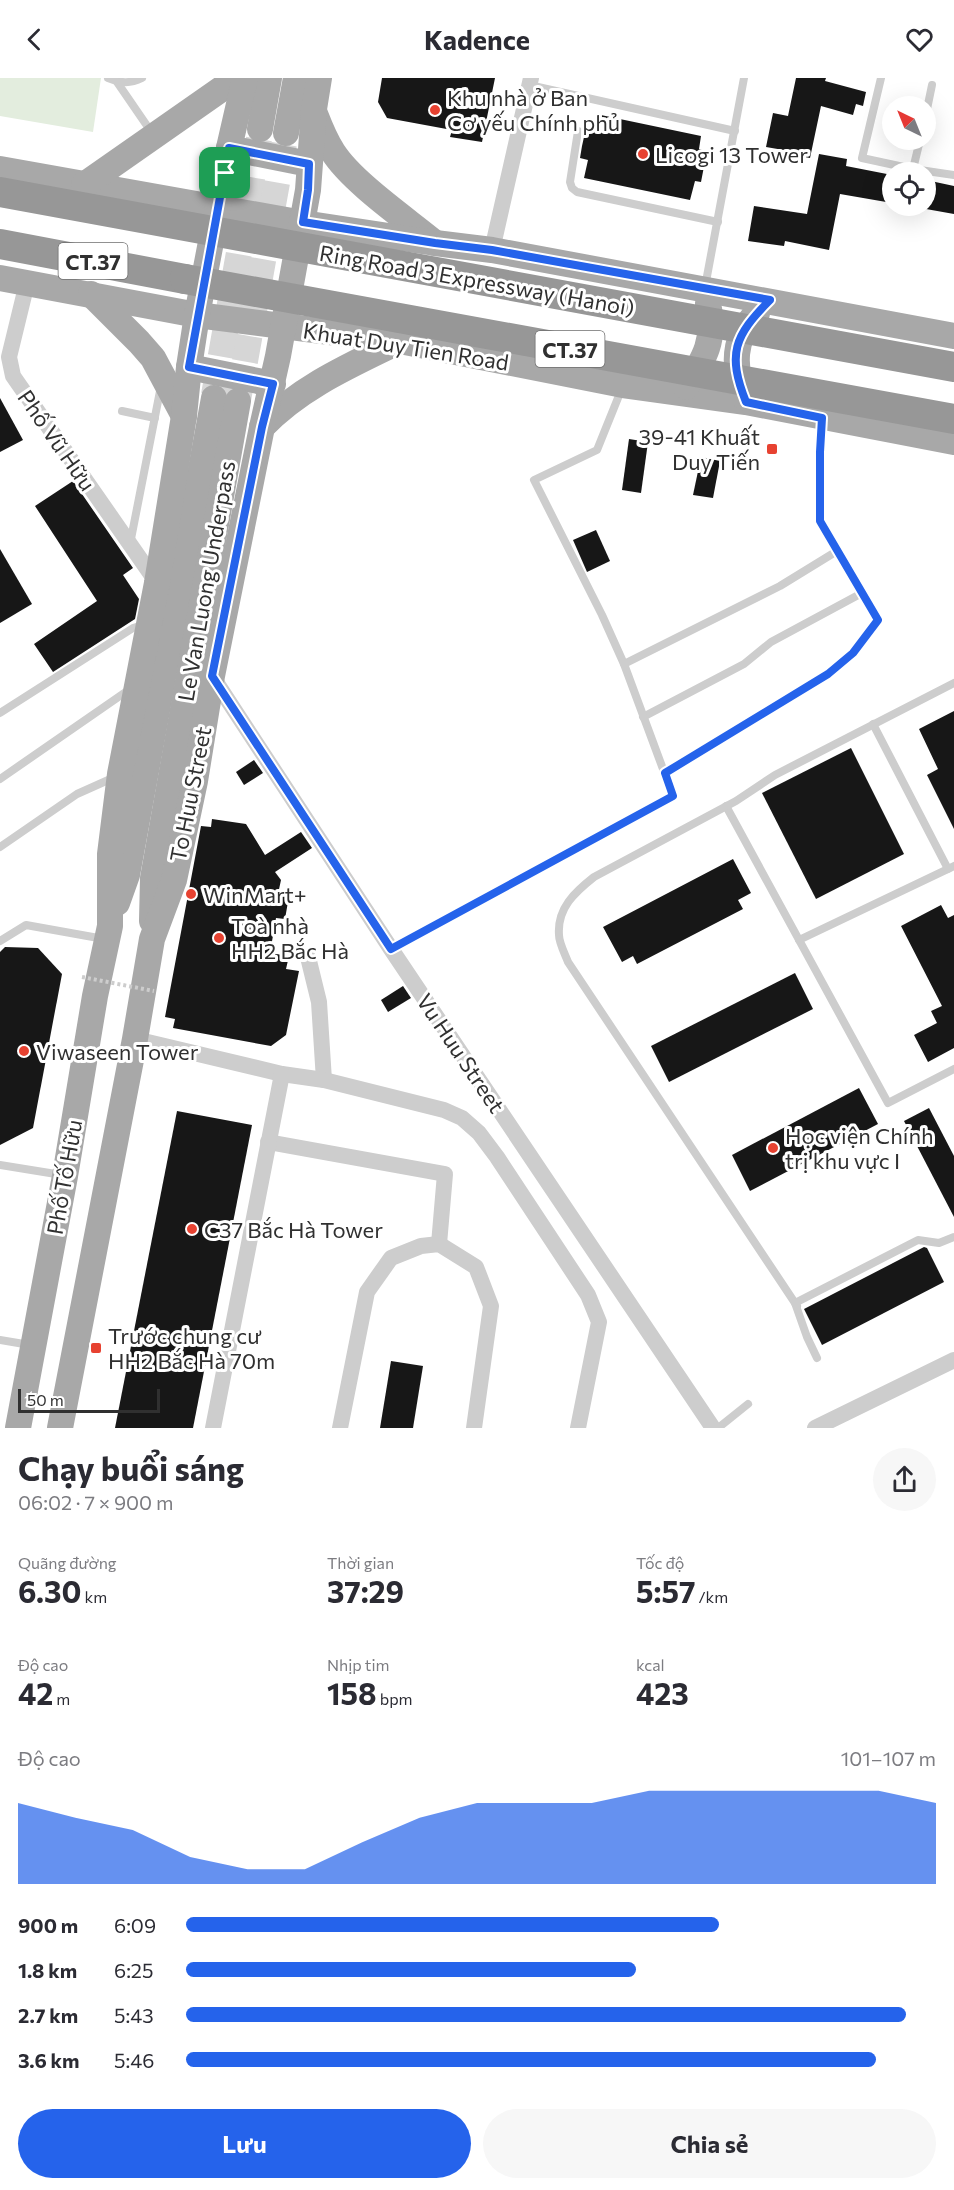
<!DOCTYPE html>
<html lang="vi">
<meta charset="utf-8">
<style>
body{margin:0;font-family:Commissioner,sans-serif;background:#f7f7f7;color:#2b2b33;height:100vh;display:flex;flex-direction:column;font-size:22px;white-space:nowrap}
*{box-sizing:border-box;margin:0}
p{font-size:20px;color:#7c7c81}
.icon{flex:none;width:33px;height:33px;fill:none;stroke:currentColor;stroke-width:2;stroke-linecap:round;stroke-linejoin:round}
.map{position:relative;height:1350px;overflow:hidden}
.sheet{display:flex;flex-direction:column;background:#fff;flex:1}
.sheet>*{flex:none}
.needle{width:39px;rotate:317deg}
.buttons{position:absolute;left:882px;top:18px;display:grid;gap:12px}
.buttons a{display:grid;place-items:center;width:54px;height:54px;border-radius:50%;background:#fff;box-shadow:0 6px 24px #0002;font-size:30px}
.scale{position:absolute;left:18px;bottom:15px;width:142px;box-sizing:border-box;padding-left:6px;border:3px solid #303030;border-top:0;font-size:16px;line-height:21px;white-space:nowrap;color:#303030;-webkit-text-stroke:4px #fff;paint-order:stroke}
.pin{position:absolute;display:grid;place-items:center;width:51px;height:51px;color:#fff;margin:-26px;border-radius:12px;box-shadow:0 3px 9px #0006}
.round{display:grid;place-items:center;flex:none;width:63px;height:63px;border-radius:32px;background:#f7f7f7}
.head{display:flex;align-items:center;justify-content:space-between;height:102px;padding:0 18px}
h1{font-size:33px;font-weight:700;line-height:45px}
.stats{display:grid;grid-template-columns:repeat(3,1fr);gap:9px;height:102px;padding:6px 18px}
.stats div{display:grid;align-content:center}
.stats b{font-size:30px;font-weight:700}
.stats small{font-size:16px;font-weight:400}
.stats p{font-size:16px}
.chart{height:168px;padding:12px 18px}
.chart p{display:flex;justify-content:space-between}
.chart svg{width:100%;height:108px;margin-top:6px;fill:#2563eb;opacity:.7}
.primary-button{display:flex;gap:12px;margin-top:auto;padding:12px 18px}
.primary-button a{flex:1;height:69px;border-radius:36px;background:#2563eb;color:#fff;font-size:24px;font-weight:700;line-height:69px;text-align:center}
.primary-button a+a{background:#f7f7f7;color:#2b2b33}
ul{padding:0 18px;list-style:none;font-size:20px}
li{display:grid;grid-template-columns:96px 72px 1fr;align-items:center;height:45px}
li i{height:15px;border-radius:8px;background:#2563eb}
header{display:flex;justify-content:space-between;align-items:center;height:78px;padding:0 18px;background:#fff;font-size:27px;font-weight:700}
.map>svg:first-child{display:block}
</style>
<header><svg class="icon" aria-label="back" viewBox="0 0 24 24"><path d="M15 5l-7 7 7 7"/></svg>Kadence<svg class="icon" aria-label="heart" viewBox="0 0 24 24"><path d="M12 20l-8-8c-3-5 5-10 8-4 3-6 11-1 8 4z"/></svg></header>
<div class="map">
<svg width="954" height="1350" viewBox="0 0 954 1350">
<rect width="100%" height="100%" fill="#fff"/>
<!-- green -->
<path fill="#e3edde" d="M0,0H101L93,54L0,38Z"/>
<!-- building -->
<g fill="#171717">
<path d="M382,0H495L482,64L450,59L452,52L387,40L378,24Z"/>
<path d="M796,0H826L825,3L866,14L863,28L856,26L853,37L821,28L810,80L794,77L795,74L766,69L773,35L788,38Z"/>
<path d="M596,36L701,58L699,71L707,73L701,104L695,103L690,122L584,100L588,82L580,80L582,68L586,50L593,51Z"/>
<path d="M819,76L847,81L846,88L892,97V125L840,116L829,172L785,163L784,168L748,163L754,128L807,136Z"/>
<path d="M926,102L954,108V136L926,131Z"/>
<path d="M0,320L23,362L0,374Z"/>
<path d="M629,361L648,364L641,415L622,412Z"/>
<path d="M701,379L720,383L713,420L693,417Z"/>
<path d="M73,403L133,490L123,497L139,521L135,541L53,594L34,566L97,523L35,428Z"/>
<path d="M596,452L610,483L587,494L573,462Z"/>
<path d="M0,471L32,526L0,545Z"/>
<path d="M954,633V751L927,697L938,691L919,651Z"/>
<path d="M851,670L904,776L816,821L762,715Z"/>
<path d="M254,682L263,695L244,707L236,694Z"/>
<path d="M212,741L246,746L265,777L301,754L312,770L275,794L281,802L278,816L289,818L285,841L276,840L270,875L289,878L286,891L299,893L286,957L271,968L173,950L175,941L165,939L201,748L211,749Z"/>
<path d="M733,781L751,815L738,822L743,831L637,886L633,878L622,884L603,849Z"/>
<path d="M941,827L948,840L954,837V970L928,984L914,957L937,945L931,933L942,928L901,848Z"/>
<path d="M5,869L38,870L62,896L33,1050L0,1067V874Z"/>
<path d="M795,895L813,931L669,1004L651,968Z"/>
<path d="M403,908L411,920L388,934L381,922Z"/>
<path d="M859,1010L878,1046L750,1113L732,1077Z"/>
<path d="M929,1030L954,1078V1139L904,1043Z"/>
<path d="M177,1033L252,1047L193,1350H115Z"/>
<path d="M924,1169L927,1170L944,1204L822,1267L804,1231Z"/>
<path d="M391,1283L423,1288L413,1350H380Z"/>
</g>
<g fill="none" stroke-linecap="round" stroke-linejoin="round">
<!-- primary-tunnel -->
<g stroke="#d6d6d6" stroke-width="26" stroke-dasharray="26 13" stroke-linecap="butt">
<path d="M214,317L260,55"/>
<path d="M238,322L285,60"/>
</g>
<!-- service -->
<g stroke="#cdcdcd" stroke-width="8">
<path d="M108,0C120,5 130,6 142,0"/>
<path d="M881,0L862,80L913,91L954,97"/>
<path d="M117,4L152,55"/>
<path d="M529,7L735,53"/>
<path d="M926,36L932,7"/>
<path d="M578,53L570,104L572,110L577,114L718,144"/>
<path d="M913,91L920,62"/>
<path d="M705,209L744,0"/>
<path d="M122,333L155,340"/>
<path d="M130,466L161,308"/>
<path d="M624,586L780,508L837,473"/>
<path d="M0,635L133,550L146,546"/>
<path d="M643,639L744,586L771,564L862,515"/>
<path d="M873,646L948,791"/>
<path d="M665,695L828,596L853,575L877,542L820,443V374L822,342"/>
<path d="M0,701L130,611"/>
<path d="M726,728L888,1025L954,991"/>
<path d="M0,769L77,716L115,699"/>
<path d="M799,862L954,788"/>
<path d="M0,863L26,847L104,861"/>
<path d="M391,871L673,718L624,586L602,537L534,402L597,372L622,310"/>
<path d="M0,1087L62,1097"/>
<path d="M797,1228L568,884C565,876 559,865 559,857C557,830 575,814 594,799L736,723L775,697L954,605"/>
<path d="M0,1262L30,1267"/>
<path d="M817,1280L807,1259L795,1225L918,1162L939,1165L954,1159"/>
<path d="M718,1350L748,1326"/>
</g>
<!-- minor -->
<g stroke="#cdcdcd" stroke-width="16">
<path d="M492,172L531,0"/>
<path d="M27,205L9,279L13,298L157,505"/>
<path d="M212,598L391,871L713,1350"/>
<path d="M308,879L319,924L324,1002"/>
<path d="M135,961L282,996L324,1002L444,1032L462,1040L479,1055L497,1079L588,1217L599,1244L578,1350"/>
<path d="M268,1064L445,1096L439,1166"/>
<path d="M213,1350L282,996"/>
<path d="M340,1350L367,1214L391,1180L421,1168L439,1166L476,1189L491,1228L474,1350"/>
<path d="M815,1350L954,1282"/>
</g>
<!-- primary -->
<g stroke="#a8a8a8" stroke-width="26">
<path d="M315,36C320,49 325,62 333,74C352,104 406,141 435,165"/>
<path d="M260,51L269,0"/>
<path d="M286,55L296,0"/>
<path d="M229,70L309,86"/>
<path d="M0,91L303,145L435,165L492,172L954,258"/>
<path d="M84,107L237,0"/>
<path d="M0,200L197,237L400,263L623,307L746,324L954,364"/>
<path d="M91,216L139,264L153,280L184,338"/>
<path d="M189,289L273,306"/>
<path d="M686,309C705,280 716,261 708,226"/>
<path d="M745,320C733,290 732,260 757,235"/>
<path d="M262,349C300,309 351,287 400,263"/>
<path d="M117,825L127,797L214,320"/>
<path d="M152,843L153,800L238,323"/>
<path d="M18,1350L65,1098L95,918L110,848V776L120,696L157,505L184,338L189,289L197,237L229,70L245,0"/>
<path d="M60,1350L135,961L152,861L174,802L195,703L212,598L262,349L278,278L308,112L314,31L319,0"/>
</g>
<!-- motorway -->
<path stroke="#979797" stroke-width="30" d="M0,166L185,201"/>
<!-- path-bridge -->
<path stroke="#cdcdcd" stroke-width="4" stroke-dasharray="3 3" stroke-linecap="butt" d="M82,899L154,913"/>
<!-- motorway-bridge -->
<g stroke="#979797" stroke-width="30">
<path d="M0,114L954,289"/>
<path d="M185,201L954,341"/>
</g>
</g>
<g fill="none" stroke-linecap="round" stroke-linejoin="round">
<defs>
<path id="route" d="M229,70L309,86L308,112L303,144L435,165L492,172L770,222C734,258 727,276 746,324L822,340L820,374V443L878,542L853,575L828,596L665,695L673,718L391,871L212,598L262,349L273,306L189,289Z"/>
</defs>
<!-- route casing -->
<use href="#route" stroke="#fff" stroke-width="12"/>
<!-- route -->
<use href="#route" stroke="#2563eb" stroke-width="8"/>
</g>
<!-- markers -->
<g fill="#e74231" stroke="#fff" stroke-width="2">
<circle cx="435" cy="32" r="6"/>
<circle cx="643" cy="76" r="6"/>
<rect x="766" y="365" width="12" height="12" rx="3"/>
<circle cx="191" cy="816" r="6"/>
<circle cx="219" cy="860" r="6"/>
<circle cx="24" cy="973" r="6"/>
<circle cx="773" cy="1070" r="6"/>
<circle cx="192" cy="1151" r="6"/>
<rect x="90" y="1264" width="12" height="12" rx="3"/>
</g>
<g text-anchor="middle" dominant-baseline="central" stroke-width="6" stroke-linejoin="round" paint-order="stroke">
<!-- shield labels -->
<g fill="#fff" stroke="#6e6e6e" stroke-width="1.5">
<rect x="58.5" y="165" width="69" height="36" rx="4.5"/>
<rect x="535.5" y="253" width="69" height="36" rx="4.5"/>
</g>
<g font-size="21" font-weight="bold" fill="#303030">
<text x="93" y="183">CT.37</text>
<text x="570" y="271">CT.37</text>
</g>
<!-- poi labels -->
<g font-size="22" fill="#303030" stroke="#fff" text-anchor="start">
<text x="447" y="19">Khu nhà ở Ban<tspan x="447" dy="25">Cơ yếu Chính phủ</tspan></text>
<text x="655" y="76">Licogi 13 Tower</text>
<text x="760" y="358" text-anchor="end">39-41 Khuất<tspan x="760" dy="25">Duy Tiến</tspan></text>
<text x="203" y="816">WinMart+</text>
<text x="231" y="847">Toà nhà<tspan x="231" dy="25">HH2 Bắc Hà</tspan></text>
<text x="36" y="973">Viwaseen Tower</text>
<text x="785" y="1057">Học viện Chính<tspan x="785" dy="25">trị khu vực I</tspan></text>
<text x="204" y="1151">C37 Bắc Hà Tower</text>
<text x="108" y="1257">Trước chung cư<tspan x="108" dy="25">HH2 Bắc Hà 70m</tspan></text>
</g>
<!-- street labels -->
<g font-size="22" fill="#303030" stroke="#fff">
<text transform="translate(477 202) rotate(10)">Ring Road 3 Expressway (Hanoi)</text>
<text transform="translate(406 268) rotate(9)">Khuat Duy Tien Road</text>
<text transform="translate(57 362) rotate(55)">Phố Vũ Hữu</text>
<text transform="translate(206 503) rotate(-80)">Le Van Luong Underpass</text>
<text transform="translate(190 716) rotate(-79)">To Huu Street</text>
<text transform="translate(461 975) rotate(56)">Vu Huu Street</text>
<text transform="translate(64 1099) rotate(-80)">Phố Tố Hữu</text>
</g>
</g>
</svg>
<div class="buttons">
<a><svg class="needle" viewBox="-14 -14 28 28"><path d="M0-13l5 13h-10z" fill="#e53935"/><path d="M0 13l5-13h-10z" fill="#7c7c81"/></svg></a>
<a><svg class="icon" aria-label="locate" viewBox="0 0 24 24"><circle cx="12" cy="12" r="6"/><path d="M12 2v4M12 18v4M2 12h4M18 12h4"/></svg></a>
</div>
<div class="scale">50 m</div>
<div class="pin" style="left:225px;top:95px;background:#1e9e55"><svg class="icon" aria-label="arrive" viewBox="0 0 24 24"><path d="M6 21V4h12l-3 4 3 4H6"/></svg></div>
</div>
<section class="sheet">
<div class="head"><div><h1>Chạy buổi sáng</h1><p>06:02 · 7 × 900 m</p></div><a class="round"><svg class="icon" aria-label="share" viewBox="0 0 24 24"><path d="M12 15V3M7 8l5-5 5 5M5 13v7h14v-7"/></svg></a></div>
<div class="stats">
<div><p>Quãng đường</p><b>6.30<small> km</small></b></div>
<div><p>Thời gian</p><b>37:29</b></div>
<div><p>Tốc độ</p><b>5:57<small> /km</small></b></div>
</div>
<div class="stats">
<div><p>Độ cao</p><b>42<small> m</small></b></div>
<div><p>Nhịp tim</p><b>158<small> bpm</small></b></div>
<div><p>kcal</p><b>423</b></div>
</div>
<div class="chart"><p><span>Độ cao</span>101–107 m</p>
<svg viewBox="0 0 160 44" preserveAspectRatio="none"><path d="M0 44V11L10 17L20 22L30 33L40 38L50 38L60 27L70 17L80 11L90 11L100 11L110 6L120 6L130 6L140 6L150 6L160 11V44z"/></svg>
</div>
<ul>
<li><b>900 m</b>6:09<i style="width:71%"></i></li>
<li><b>1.8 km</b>6:25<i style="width:60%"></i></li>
<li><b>2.7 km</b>5:43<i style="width:96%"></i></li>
<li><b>3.6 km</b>5:46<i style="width:92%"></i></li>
</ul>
<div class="primary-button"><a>Lưu</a><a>Chia sẻ</a></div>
</section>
